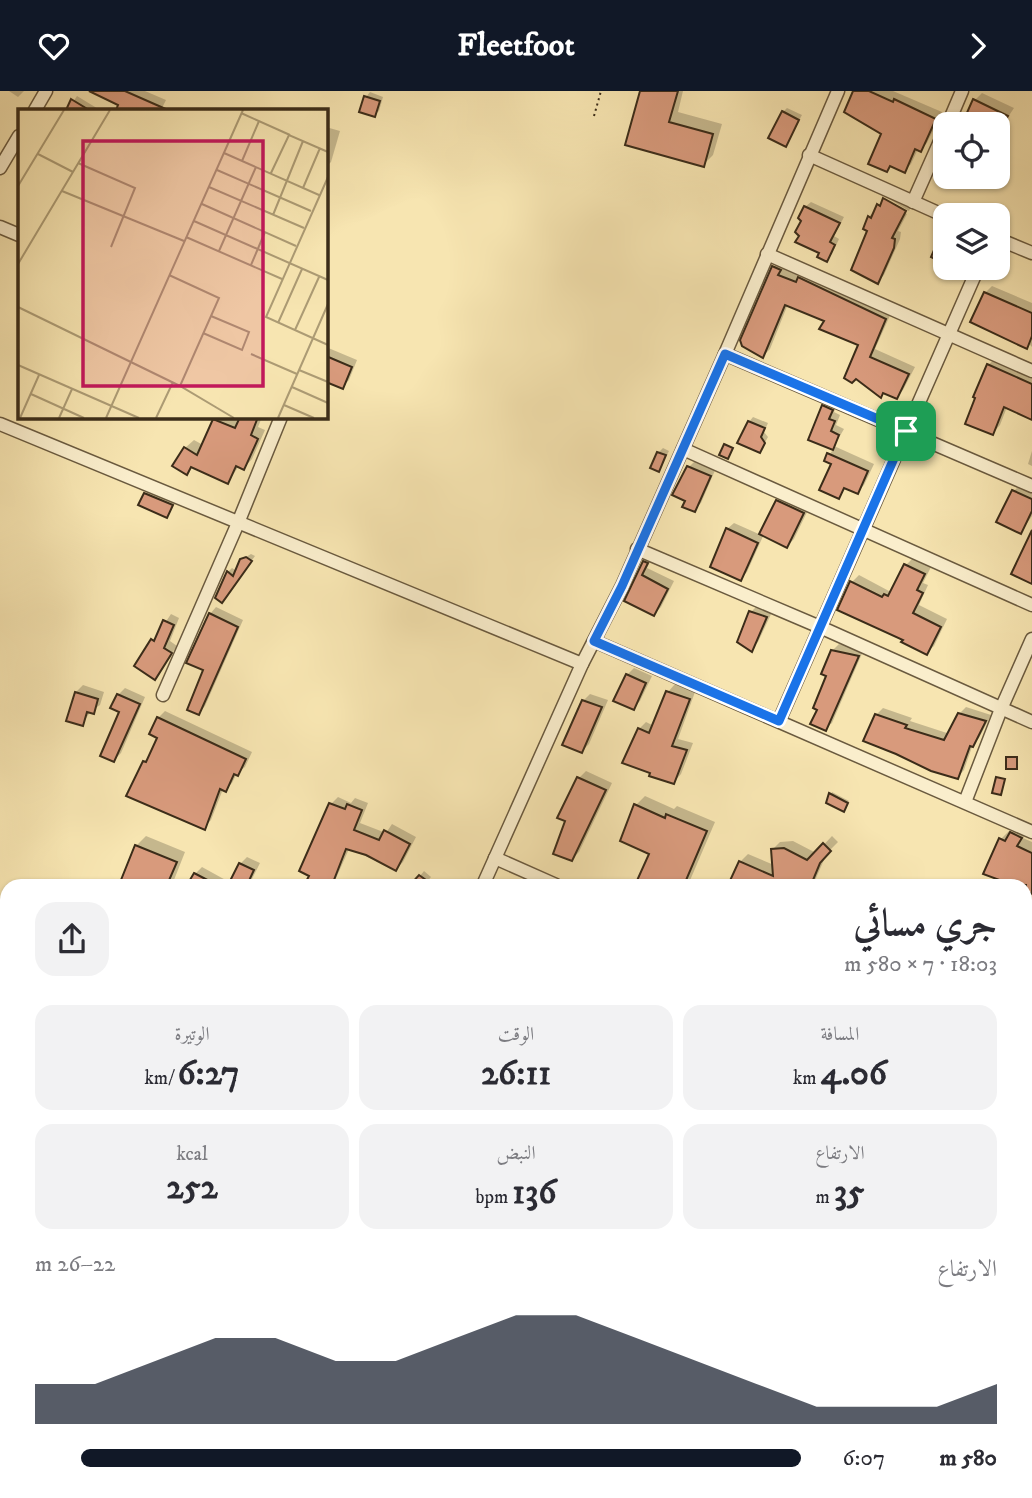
<!DOCTYPE html>
<html lang="ar">
<meta charset="utf-8">
<style>
body{margin:0;font-family:"IM FELL DW Pica",Amiri,serif;background:#f2f2f3;color:#2b2b33;direction:rtl;height:100vh;display:flex;flex-direction:column;font-size:26px;white-space:nowrap}
*{box-sizing:border-box;margin:0}
p{font-size:23px;color:#7c7c81}
.icon{flex:none;width:38px;height:38px;fill:none;stroke:currentColor;stroke-width:2;stroke-linecap:round;stroke-linejoin:round}
.map{position:relative;flex:1;overflow:hidden;direction:ltr}
.details{position:absolute;left:0px;top:788px;width:1032px;height:620px;display:flex;flex-direction:column;background:#fff;border-radius:21px 21px 0 0;box-shadow:0 2px 5px #0004;direction:rtl}
.details>*{flex:none}
.fabs{position:absolute;left:933px;top:21px;display:grid;gap:14px}
.fabs a{display:grid;place-items:center;width:77px;height:77px;border-radius:14px;background:#fff;box-shadow:0 2px 5px #0004;font-size:35px}
.pin{position:absolute;display:grid;place-items:center;width:60px;height:60px;color:#fff;margin:-30px;border-radius:14px;box-shadow:0 4px 10px #0006}
.round{display:grid;place-items:center;flex:none;width:74px;height:74px;border-radius:21px;background:#f2f2f3}
.headline{display:flex;align-items:center;justify-content:space-between;height:119px;padding:0 35px}
h1{font-size:38px;font-weight:700;line-height:52px}
.stats{display:grid;grid-template-columns:repeat(3,1fr);gap:10px;height:119px;padding:7px 35px}
.stats div{display:grid;align-content:center;border-radius:18px;background:#f2f2f3;text-align:center}
.stats b{font-size:35px;font-weight:700}
.stats small{font-size:19px;font-weight:400}
.stats p{font-size:19px}
.chart{height:196px;padding:14px 35px}
.chart p{display:flex;justify-content:space-between}
.chart svg{width:100%;height:126px;margin-top:7px;fill:#111827;opacity:.7}
ul{padding:0 35px;list-style:none;font-size:23px}
li{display:grid;grid-template-columns:112px 84px 1fr;align-items:center;height:52px}
li i{height:18px;border-radius:9px;background:#111827}
header{display:flex;justify-content:space-between;align-items:center;height:91px;padding:0 35px;background:#111827;color:#fff;font-size:32px;font-weight:700}
.map>svg:first-child{display:block}
</style>
<header><svg class="icon" aria-label="forward" viewBox="0 0 24 24"><path d="M9 5l7 7-7 7"/></svg>Fleetfoot<svg class="icon" aria-label="heart" viewBox="0 0 24 24"><path d="M12 20l-8-8c-3-5 5-10 8-4 3-6 11-1 8 4z"/></svg></header>
<div class="map">
<svg width="1032" height="1407" viewBox="0 0 1032 1407">
<rect width="100%" height="100%" fill="#f7e5b1"/>
<filter id="stains"><feTurbulence type="fractalNoise" baseFrequency=".00286" numOctaves="4"/><feColorMatrix values="0 0 0 0 .2 0 0 0 0 .09 0 0 0 0 .02 0 0 0 .5 -.17"/></filter>
<radialGradient id="worn" r=".72"><stop offset=".6" stop-color="#630" stop-opacity="0"/><stop offset="1" stop-color="#630" stop-opacity=".3"/></radialGradient>
<!-- shadow -->
<g fill="#0003">
<path d="M9,0H24L18,6Z"/>
<path d="M93,0H145L166,9L161,19H118L120,13Z"/>
<path d="M642,0H683L678,21L722,33L713,64L703,74Z"/>
<path d="M854,0H893L942,21L927,52L920,59L918,58L911,73L904,80L891,74L887,79L883,42Z"/>
<path d="M370,1L383,6L379,20L374,24L366,6Z"/>
<path d="M982,2L1014,17L998,41V33H964L975,9Z"/>
<path d="M77,5L100,19H68Z"/>
<path d="M787,17L802,24L786,53L783,21Z"/>
<path d="M326,36L340,40L331,71L326,76Z"/>
<path d="M892,101L912,113L909,120L886,106Z"/>
<path d="M883,109L907,123L898,140L901,141L900,148L884,184L877,191L869,126Z"/>
<path d="M811,111L844,126L834,145L839,148L832,163L826,169L804,129L805,116Z"/>
<path d="M781,169L892,220L875,258L915,276L903,299L896,306L860,253L826,229L788,213L770,258L763,265L774,176Z"/>
<path d="M992,195L1032,212V256L985,202Z"/>
<path d="M326,256L357,269L349,289L342,296L326,289Z"/>
<path d="M996,267L1032,282V327L1007,316L1000,334L993,342L988,274Z"/>
<path d="M830,309L838,312L834,321L840,324L836,334L844,338L834,355L874,373L864,394L857,401L846,396L838,406L834,373L826,369L834,357L810,348L823,315Z"/>
<path d="M218,326L239,327L262,326L258,336L265,339L252,368L244,377L239,375L228,391L193,375L186,382L185,357L194,349L203,354Z"/>
<path d="M753,326L768,332L764,341L768,346L760,360L749,331Z"/>
<path d="M663,357L669,360L659,379L658,362Z"/>
<path d="M1032,360V375L1028,373Z"/>
<path d="M696,369L716,377L701,412L694,419L687,409L683,388L689,376Z"/>
<path d="M1021,393L1032,398V425L1021,441L1014,400Z"/>
<path d="M150,398L177,409L167,425L145,403Z"/>
<path d="M784,403L810,415L794,448L787,455L764,443L747,481L741,487L727,438L734,432L761,444L777,410Z"/>
<path d="M251,463L255,465L226,505L228,481L232,477L237,480L241,469Z"/>
<path d="M651,464L653,465L647,477L674,490L661,516L654,523L627,509L644,471Z"/>
<path d="M913,467L931,476L923,492L928,494L919,514L947,528L934,555L926,562L905,548L852,491L859,484L889,500L894,497L906,474Z"/>
<path d="M758,514L773,519L758,551L751,558V521Z"/>
<path d="M216,516L243,529L205,615L199,622L206,578L210,523Z"/>
<path d="M171,523L179,527L170,550L177,555L155,587L153,550Z"/>
<path d="M839,553L864,558L832,632L825,638L828,584L832,560Z"/>
<path d="M634,577L652,585L640,610L633,617L627,584Z"/>
<path d="M675,593L695,601L678,648L693,652L681,683L674,691L639,638L646,631L654,635L668,601Z"/>
<path d="M83,594L104,601L100,614L91,620L82,633L76,601Z"/>
<path d="M125,597L145,606L121,662L114,669L121,621L118,604Z"/>
<path d="M590,603L608,609L589,653L582,660L583,610Z"/>
<path d="M966,616L991,624L979,647L973,653L964,679L958,686L876,624L883,617L912,627L910,630L950,643L959,623Z"/>
<path d="M165,620L252,661L245,676L237,682L232,692L225,699L223,698L211,729L204,736L144,671L151,663L159,646L158,627Z"/>
<path d="M586,680L612,692L579,761L572,768L567,730L560,726L579,687Z"/>
<path d="M832,701L849,710L845,717L828,711Z"/>
<path d="M645,705L674,718L677,715L715,731L688,794H637L651,762L636,714Z"/>
<path d="M338,706L351,712L355,707L368,712L360,732L386,742L392,733L416,746L403,771L396,778L349,758L333,794H306L311,784L331,713Z"/>
<path d="M1020,734L1028,738L1023,747L1032,751V801L1026,798V794L1014,792L1001,748L1009,740L1012,742Z"/>
<path d="M146,745L185,761L172,794H121L136,755Z"/>
<path d="M832,745L838,751L827,762L813,794H730L740,771L748,763L774,774L772,759L780,751L793,750L816,762Z"/>
<path d="M247,766L260,772L249,794H190L195,783L202,776L231,792L240,773Z"/>
<path d="M424,780L431,786L424,794H413Z"/>
<path d="M976,790L985,794H972Z"/>
<path d="M1032,923V976L1026,973V931Z"/>
<path d="M0,1091L7,1095L5,1100L7,1101V1121L0,1117Z"/>
<path d="M1026,1130L1032,1133V1164L1026,1161Z"/>
<path d="M1026,1178L1032,1181V1235L1026,1231Z"/>
<path d="M1026,1250L1032,1252V1299L1030,1297L1026,1302Z"/>
<path d="M0,1284L7,1288V1400H31L27,1407H0Z"/>
<path d="M942,1400H968L974,1404L972,1407H953Z"/>
</g>
<!-- building -->
<g fill="#d89a7c" stroke="#3b2c19" stroke-width="2">
<path d="M89,0H125L168,19H116L118,14Z"/>
<path d="M640,0H678L669,31L713,43L704,76L625,54Z"/>
<path d="M853,0H869L893,11L894,8L936,28L921,61L915,58L905,82L890,75L887,81L868,73L881,43L844,21Z"/>
<path d="M364,5L380,10L375,26L359,21Z"/>
<path d="M71,8L89,19H66Z"/>
<path d="M973,8L1008,25L1003,33H962Z"/>
<path d="M782,20L799,29L786,56L768,47Z"/>
<path d="M883,107L906,120L892,147L895,148L894,157L878,193L851,179L867,140L863,138L868,125L871,127L877,113L880,115Z"/>
<path d="M804,115L840,132L830,151L835,154L827,171L817,166L819,162L795,151L799,145L795,141L801,130L798,127Z"/>
<path d="M945,134V173L931,166Z"/>
<path d="M772,175L781,179L778,184L796,191L798,186L886,228L870,266L909,283L897,308L883,302L881,307L856,288L852,292L844,287L858,254L819,238L824,230L785,214L763,267L742,255L740,249Z"/>
<path d="M984,201L1032,222V245L1027,258L970,231Z"/>
<path d="M326,265L352,276L343,298L326,291Z"/>
<path d="M987,273L1032,293V329L1004,316L993,344L965,333L975,307L973,306Z"/>
<path d="M822,314L833,319L829,328L835,330L831,340L839,344L833,359L808,349Z"/>
<path d="M240,326H258L251,344L258,348L244,379L236,375L228,393L191,376L187,384L172,375L184,356L197,364L213,328L235,337Z"/>
<path d="M748,330L765,337L761,346L765,352L760,362L737,352Z"/>
<path d="M724,353L733,357L728,368L719,364Z"/>
<path d="M657,361L666,364L659,381L650,377Z"/>
<path d="M827,362L868,380L858,403L844,397L839,408L819,399L831,373L824,370Z"/>
<path d="M687,375L711,385L695,421L682,416L685,410L672,404Z"/>
<path d="M1012,399L1032,408V420L1021,443L996,431Z"/>
<path d="M144,402L173,414L167,427L138,414Z"/>
<path d="M776,409L804,422L787,457L759,443Z"/>
<path d="M726,437L758,452L741,490L710,476Z"/>
<path d="M1032,439V493L1011,483Z"/>
<path d="M246,466L252,470L222,512L215,507L227,480L233,485L240,468Z"/>
<path d="M643,470L648,472L642,484L668,498L654,525L624,510Z"/>
<path d="M904,473L925,483L917,499L923,502L913,522L941,536L927,564L901,551L903,549L837,519L850,490L882,506L884,503L888,505Z"/>
<path d="M749,520L767,526L752,561L737,551Z"/>
<path d="M209,522L238,536L199,624L187,619L203,579L186,572Z"/>
<path d="M163,529L174,534L164,557L172,562L155,589L134,575L151,548L154,550Z"/>
<path d="M831,559L859,565L826,640L810,633L817,619L813,617L826,585L821,583Z"/>
<path d="M626,583L646,592L634,619L613,610Z"/>
<path d="M666,600L690,608L672,655L687,659L674,693L649,685L650,682L622,672L638,637L649,642Z"/>
<path d="M75,601L98,608L94,623L87,621L83,635L66,630Z"/>
<path d="M117,603L140,613L114,671L100,665L119,621L110,617Z"/>
<path d="M582,609L602,616L582,662L562,654Z"/>
<path d="M958,622L986,630L973,656L970,655L958,688L931,680L896,663L863,650L875,623L907,634L905,637L944,649Z"/>
<path d="M157,626L246,668L238,685L234,683L226,701L220,698L205,739L126,705L143,670L146,671L157,647L149,643Z"/>
<rect x="1006" y="666" width="11" height="12"/>
<path d="M577,686L606,699L572,770L553,763L565,730L557,727Z"/>
<path d="M996,686L1005,688L1001,704L992,702Z"/>
<path d="M829,702L848,712L844,721L826,712Z"/>
<path d="M329,712L345,718L347,713L362,719L354,739L379,749L384,739L410,753L396,780L366,764L346,758L332,794H304L309,785L299,780Z"/>
<path d="M634,713L665,727L666,723L707,740L684,794H635L649,763L620,750Z"/>
<path d="M1010,741L1022,747L1017,755L1032,762V803L1026,800V794H1013L983,783L999,747L1005,750Z"/>
<path d="M823,752L831,760L820,772L811,794H728L739,770L773,785L771,758L784,757L807,769Z"/>
<path d="M135,754L177,771L167,794H119Z"/>
<path d="M239,772L254,779L247,794H228Z"/>
<path d="M194,782L217,794H187Z"/>
<path d="M419,784L433,794H410Z"/>
</g>
<g fill="none" stroke-linecap="round" stroke-linejoin="round">
<defs>
<g id="minor">
<path d="M35,19L46,0"/>
<path d="M948,33L962,0"/>
<path d="M809,64L945,125"/>
<path d="M0,77L19,45"/>
<path d="M913,111L945,39"/>
<path d="M0,136L19,144"/>
<path d="M998,148L1032,162"/>
<path d="M767,163L1032,280"/>
<path d="M725,263L1032,395"/>
<path d="M0,333L582,573"/>
<path d="M683,358L1032,514"/>
<path d="M637,458L820,536L1032,631"/>
<path d="M594,550L1032,741"/>
<path d="M163,604L238,432L281,326"/>
<path d="M779,630L978,177"/>
<path d="M965,711L1001,618L1032,548"/>
<path d="M495,767L556,794"/>
<path d="M483,794L582,573L622,495L725,263L838,0"/>
<path d="M1026,1248L1032,1251"/>
<path d="M215,1407L218,1400"/>
<path d="M505,1407L509,1400"/>
</g>
<g id="major">
<path d="M0,1135L7,1138"/>
<path d="M548,1400L562,1407"/>
</g>
</defs>
<!-- minor casing -->
<use href="#minor" stroke="#6a5a3f" stroke-width="15"/>
<!-- major casing -->
<use href="#major" stroke="#3b2c19" stroke-width="18"/>
<!-- path -->
<path stroke="#3b2c19" stroke-width="2" stroke-dasharray="2 3.5" stroke-linecap="butt" d="M594,25L601,0"/>
<!-- minor -->
<use href="#minor" stroke="#faeecc" stroke-width="12"/>
<!-- major -->
<use href="#major" stroke="#f7e5b1" stroke-width="16"/>
</g>
<g fill="none" stroke-linecap="round" stroke-linejoin="round">
<defs>
<path id="route" d="M725,263L906,340L779,630L594,550L622,495Z"/>
</defs>
<!-- route casing -->
<use href="#route" stroke="#fff" stroke-width="14"/>
<!-- route -->
<use href="#route" stroke="#1a73e8" stroke-width="9"/>
</g>
<!-- overview -->
<g transform="translate(18 18)">
<rect width="310" height="310" fill="#f7e5b1"/>
<path fill="none" stroke="#ac9b74" stroke-width="2" d="M223,4L272,26M206,44L301,86M20,45L55,63M224,52L241,12M60,54L117,79L93,138M199,61L293,102M253,64L271,26L310,43M310,68L248,208L310,236M0,77L46,1M191,78L286,119M285,79L302,39M44,82L166,132M184,95L278,137M255,106L285,32M176,112L310,171M168,128L264,170M201,142L238,58M0,155L92,1M233,156L247,123M151,166L201,189L162,277M0,198L162,277L216,309M260,214L284,160M277,221L301,168M185,224L224,241L231,223L193,207M233,245L279,265M0,256L121,309M281,261L310,273M274,278L310,294M13,285L66,309M266,296L296,309M2,309L21,266M41,309L54,280M88,309L225,1M138,309L155,273M260,309L310,195"/>
<path fill="#c2185b" fill-opacity="0.15" stroke="#c2185b" stroke-width="3.5" d="M65,32H245V277H65Z"/>
<rect width="310" height="310" fill="none" stroke="#3b2c19" stroke-width="3.5"/>
</g>
<rect width="100%" height="100%" filter="url(#stains)"/>
<rect width="100%" height="100%" fill="url(#worn)"/>
</svg>
<div class="fabs">
<a><svg class="icon" aria-label="locate" viewBox="0 0 24 24"><circle cx="12" cy="12" r="6"/><path d="M12 2v4M12 18v4M2 12h4M18 12h4"/></svg></a>
<a><svg class="icon" aria-label="layers" viewBox="0 0 24 24"><path d="M12 4l9 5-9 5-9-5zM3 14l9 5 9-5"/></svg></a>
</div>
<div class="pin" style="left:906px;top:340px;background:#1e9e55"><svg class="icon" aria-label="arrive" viewBox="0 0 24 24"><path d="M6 21V4h12l-3 4 3 4H6"/></svg></div>
<section class="details">
<div class="headline"><div><h1>جري مسائي</h1><p>18:03 · 7 × 580 m</p></div><a class="round"><svg class="icon" aria-label="share" viewBox="0 0 24 24"><path d="M12 15V3M7 8l5-5 5 5M5 13v7h14v-7"/></svg></a></div>
<div class="stats">
<div><p>المسافة</p><b>4.06<small> km</small></b></div>
<div><p>الوقت</p><b>26:11</b></div>
<div><p>الوتيرة</p><b>6:27<small> /km</small></b></div>
</div>
<div class="stats">
<div><p>الارتفاع</p><b>35<small> m</small></b></div>
<div><p>النبض</p><b>136<small> bpm</small></b></div>
<div><p>kcal</p><b>252</b></div>
</div>
<div class="chart"><p><span>الارتفاع</span>22–26 m</p>
<svg viewBox="0 0 160 44" preserveAspectRatio="none"><path d="M0 44V30L10 30L20 22L30 14L40 14L50 22L60 22L70 14L80 6L90 6L100 14L110 22L120 30L130 38L140 38L150 38L160 30V44z"/></svg>
</div>
<ul>
<li><b>580 m</b>6:07<i style="width:94%"></i></li>
</ul>
</section>
</div>
